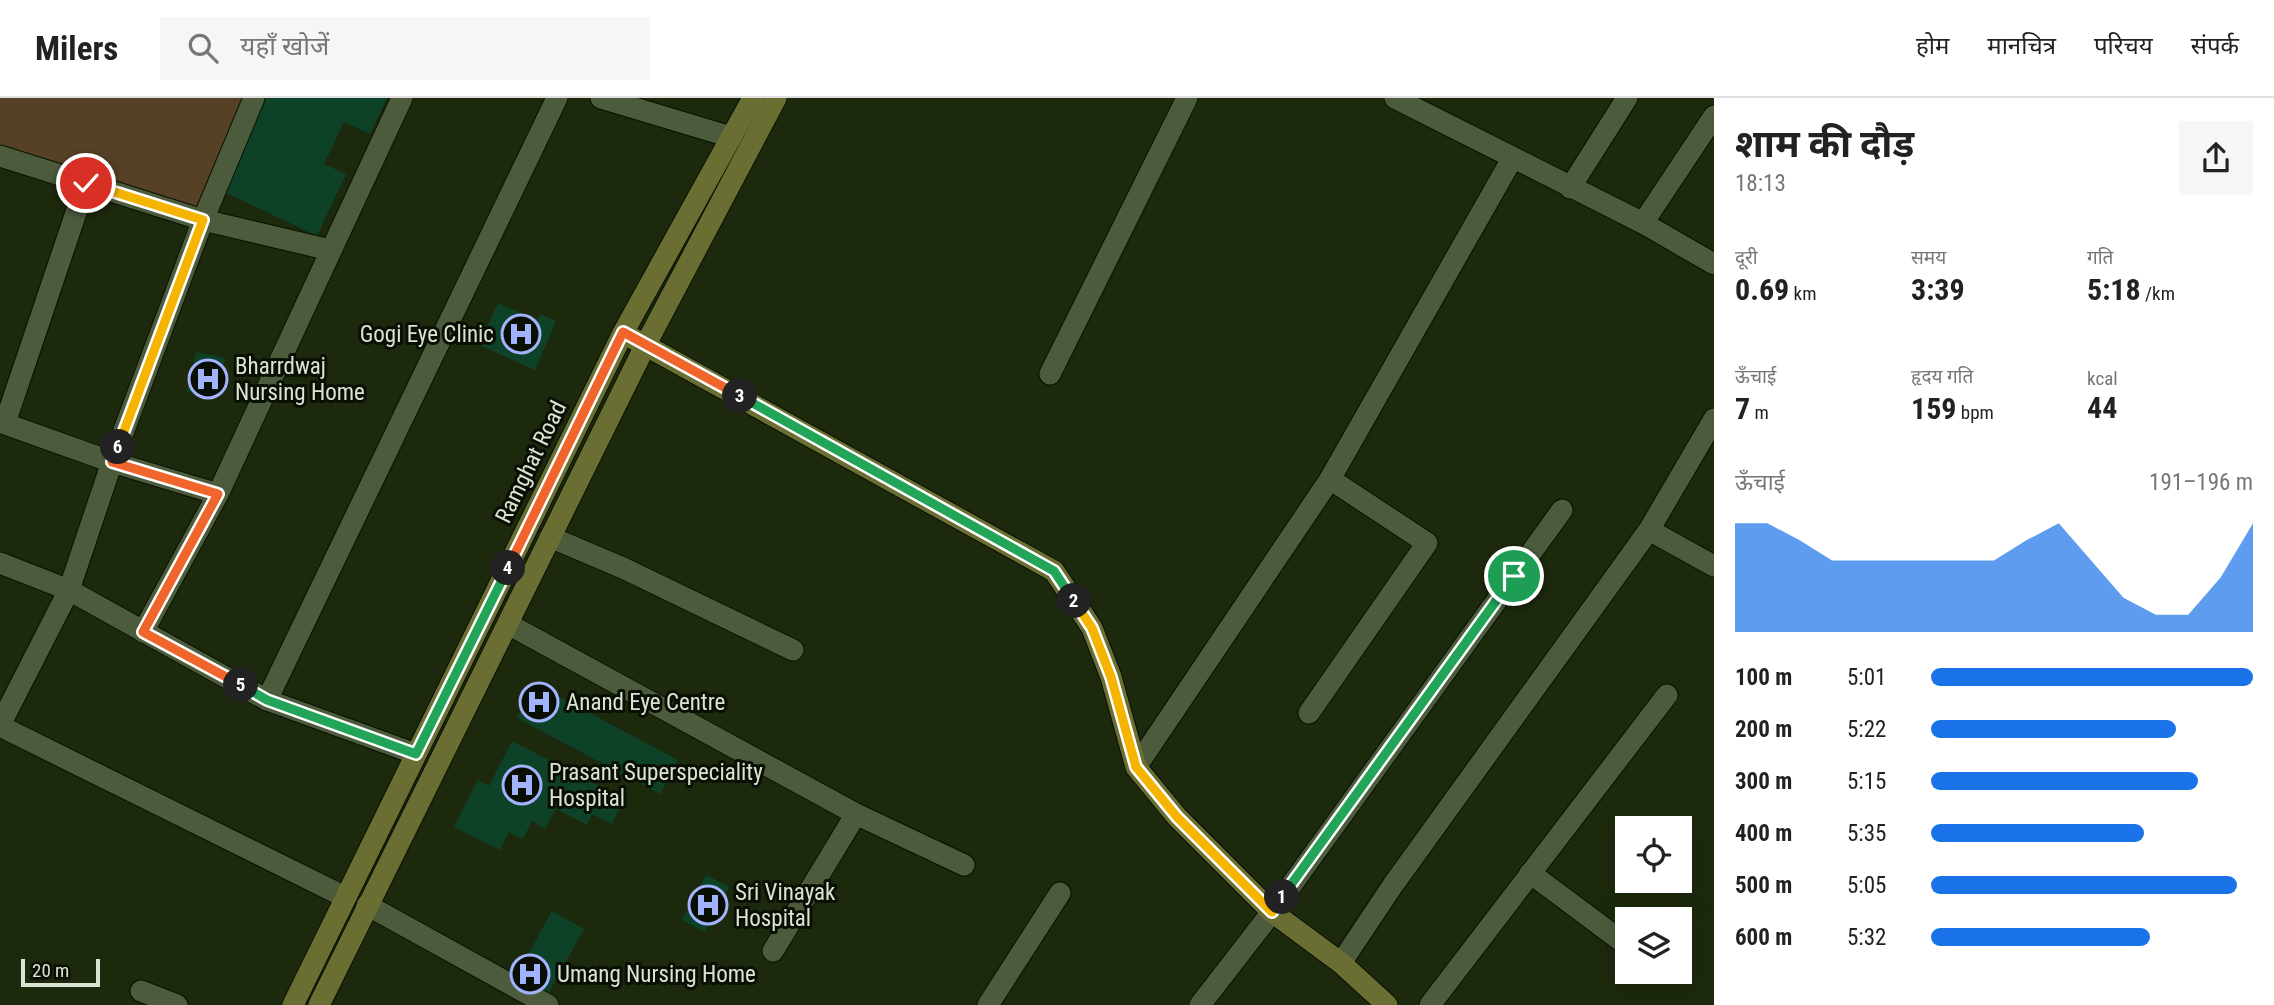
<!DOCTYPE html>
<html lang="hi">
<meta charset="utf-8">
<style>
body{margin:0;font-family:"Roboto Condensed","Noto Sans Devanagari",sans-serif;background:#f6f6f6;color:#222;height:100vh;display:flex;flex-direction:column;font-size:26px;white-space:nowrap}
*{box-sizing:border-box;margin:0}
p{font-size:23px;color:#767676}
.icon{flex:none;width:38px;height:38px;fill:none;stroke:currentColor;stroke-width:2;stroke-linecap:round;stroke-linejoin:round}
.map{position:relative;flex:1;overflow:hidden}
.side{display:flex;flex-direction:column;background:#fff;width:560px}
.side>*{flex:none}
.buttons{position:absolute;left:1615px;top:718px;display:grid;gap:14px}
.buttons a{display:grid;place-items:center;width:77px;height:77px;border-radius:0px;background:#fff;box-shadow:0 7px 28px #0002;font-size:35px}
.scale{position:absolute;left:21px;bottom:18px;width:79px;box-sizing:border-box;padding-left:7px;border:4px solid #dbe4d3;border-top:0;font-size:19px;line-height:24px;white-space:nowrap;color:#dbe4d3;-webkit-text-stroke:5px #0a0f05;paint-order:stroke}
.pin{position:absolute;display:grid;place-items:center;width:60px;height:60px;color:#fff;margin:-30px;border:4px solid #fff;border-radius:50%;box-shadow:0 2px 7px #0007}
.km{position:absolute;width:35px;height:35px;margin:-18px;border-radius:50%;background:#222;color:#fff;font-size:19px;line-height:35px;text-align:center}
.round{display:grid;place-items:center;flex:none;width:74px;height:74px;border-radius:0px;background:#f6f6f6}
.overview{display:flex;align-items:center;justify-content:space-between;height:119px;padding:0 21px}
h1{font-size:38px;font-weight:700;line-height:52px}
.metrics{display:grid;grid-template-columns:repeat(3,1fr);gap:10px;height:119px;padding:7px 21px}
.metrics div{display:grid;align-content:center}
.metrics b{font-size:30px;font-weight:700}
.metrics small{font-size:19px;font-weight:400}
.metrics p{font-size:19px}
.chart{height:196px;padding:14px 21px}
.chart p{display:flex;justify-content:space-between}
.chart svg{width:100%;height:126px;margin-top:7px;fill:#1a73e8;opacity:.7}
ul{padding:0 21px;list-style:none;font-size:23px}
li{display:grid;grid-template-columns:112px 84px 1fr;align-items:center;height:52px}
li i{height:18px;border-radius:9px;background:#1a73e8}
header{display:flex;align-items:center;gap:42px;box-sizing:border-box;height:98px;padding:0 35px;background:#fff;border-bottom:2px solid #e0e0e0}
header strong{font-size:33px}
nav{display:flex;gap:38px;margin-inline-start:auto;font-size:24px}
.search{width:490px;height:63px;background:#f6f6f6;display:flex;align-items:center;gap:18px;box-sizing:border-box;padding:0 24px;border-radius:0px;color:#767676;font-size:26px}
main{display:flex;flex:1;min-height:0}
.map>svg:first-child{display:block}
</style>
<header>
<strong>Milers</strong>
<div class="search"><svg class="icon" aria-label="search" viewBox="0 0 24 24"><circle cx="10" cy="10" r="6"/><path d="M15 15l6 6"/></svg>यहाँ खोजें</div>
<nav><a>होम</a><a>मानचित्र</a><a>परिचय</a><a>संपर्क</a></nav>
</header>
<main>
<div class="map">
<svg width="1714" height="907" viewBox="0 0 1714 907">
<rect width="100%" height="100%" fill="#1d290d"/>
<!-- green -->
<path fill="#564127" d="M0,0H249L203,122L0,58Z"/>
<!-- building -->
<g fill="#0d4228">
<path d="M263,0H387L370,36L344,24L324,66L346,76L317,138L220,92Z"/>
<path d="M498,205L537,222L540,216L556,223L535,272L479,247Z"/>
<path d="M196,254L225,260L216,300L187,294Z"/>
<path d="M535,586L678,662L660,696L517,620Z"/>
<path d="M512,643L625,701L612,726L592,716L587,727L556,711L545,731L532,723L523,741L509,734L500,752L454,729L478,682L489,688Z"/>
<path d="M706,777L729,789L705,834L682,822Z"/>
<path d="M552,813L584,831L544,903L512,886Z"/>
</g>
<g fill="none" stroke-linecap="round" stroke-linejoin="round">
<defs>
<g id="street">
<path d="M601,0L731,39"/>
<path d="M1395,0L1643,125L1714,166"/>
<path d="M0,58L203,122L330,152"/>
<path d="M1570,90L1627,0"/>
<path d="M1643,125L1714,18"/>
<path d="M1050,276L1187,0"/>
<path d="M0,324L112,364L218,396"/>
<path d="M5,325L86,85"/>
<path d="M1649,432L1714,468"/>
<path d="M550,439L623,470L793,552"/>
<path d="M0,465L69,492L267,602L416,656"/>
<path d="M508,526L856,716L964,767"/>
<path d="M143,534L218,396L402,0"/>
<path d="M267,602L557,0"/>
<path d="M1309,615L1427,445L1330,381"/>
<path d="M0,627L69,492L112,364L203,122L254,0"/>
<path d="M0,628L345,799"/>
<path d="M1136,669L1330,381L1512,61"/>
<path d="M1530,775L1628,848"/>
<path d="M367,807L548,907"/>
<path d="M773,853L856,716"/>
<path d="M1341,865L1393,787L1649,432L1714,321"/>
<path d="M141,893L177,907"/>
<path d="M988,907L1060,795"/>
<path d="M1200,907L1272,814L1562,412"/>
<path d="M1430,907L1667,597"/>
</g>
<g id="secondary">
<path d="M623,235L1054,473L1092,530L1111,579L1136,669L1177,719L1272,814L1341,865L1387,907"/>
<path d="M293,907L623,235L753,0"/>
<path d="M319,907L646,246L776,0"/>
</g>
</defs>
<!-- street casing -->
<use href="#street" stroke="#071100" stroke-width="23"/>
<!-- secondary casing -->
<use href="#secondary" stroke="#071100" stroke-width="23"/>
<!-- street -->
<use href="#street" stroke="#4d5b3d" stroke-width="21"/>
<!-- secondary -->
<use href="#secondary" stroke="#6a6e32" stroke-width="21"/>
</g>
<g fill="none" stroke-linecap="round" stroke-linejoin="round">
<defs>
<path id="split-1" d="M1282,799L1514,478"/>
<path id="split-2" d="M1074,503L1092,530L1111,579L1136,669L1177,719L1272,814L1282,799"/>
<path id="split-3" d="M740,298L1054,473L1074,503"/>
<path id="split-4" d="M508,470L623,234L740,298"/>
<path id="split-5" d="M241,587L267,602L416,656L508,470"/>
<path id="split-6" d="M118,349L112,364L218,396L143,534L241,587"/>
<path id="split-7" d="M86,85L203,122L118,349"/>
</defs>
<!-- split-1 casing -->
<use href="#split-1" stroke="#fff" stroke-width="14"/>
<!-- split-2 casing -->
<use href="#split-2" stroke="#fff" stroke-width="14"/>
<!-- split-3 casing -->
<use href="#split-3" stroke="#fff" stroke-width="14"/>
<!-- split-4 casing -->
<use href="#split-4" stroke="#fff" stroke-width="14"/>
<!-- split-5 casing -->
<use href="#split-5" stroke="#fff" stroke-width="14"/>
<!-- split-6 casing -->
<use href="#split-6" stroke="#fff" stroke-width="14"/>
<!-- split-7 casing -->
<use href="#split-7" stroke="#fff" stroke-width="14"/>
<!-- split-1 -->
<use href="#split-1" stroke="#22a559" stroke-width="9"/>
<!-- split-2 -->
<use href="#split-2" stroke="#f5b400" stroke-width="9"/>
<!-- split-3 -->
<use href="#split-3" stroke="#22a559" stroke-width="9"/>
<!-- split-4 -->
<use href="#split-4" stroke="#f0652b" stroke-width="9"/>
<!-- split-5 -->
<use href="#split-5" stroke="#22a559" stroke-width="9"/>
<!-- split-6 -->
<use href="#split-6" stroke="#f0652b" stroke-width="9"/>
<!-- split-7 -->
<use href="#split-7" stroke="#f5b400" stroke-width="9"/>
</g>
<!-- icons -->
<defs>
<symbol id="hospital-ring" viewBox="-11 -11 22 22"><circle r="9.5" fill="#0a0f05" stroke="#a1b3fd" stroke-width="1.5"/><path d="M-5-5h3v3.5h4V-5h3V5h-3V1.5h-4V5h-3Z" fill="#a1b3fd"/></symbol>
</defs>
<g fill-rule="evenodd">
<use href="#hospital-ring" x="499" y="214" width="44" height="44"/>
<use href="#hospital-ring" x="186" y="259" width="44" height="44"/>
<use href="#hospital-ring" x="517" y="582" width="44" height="44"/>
<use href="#hospital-ring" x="500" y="665" width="44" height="44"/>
<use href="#hospital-ring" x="686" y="785" width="44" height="44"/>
<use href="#hospital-ring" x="508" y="854" width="44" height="44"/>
</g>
<g text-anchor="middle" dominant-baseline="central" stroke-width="6" stroke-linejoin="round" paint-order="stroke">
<!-- poi labels -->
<g font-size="23" fill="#dbe4d3" stroke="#0a0f05" text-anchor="start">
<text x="494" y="236" text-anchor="end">Gogi Eye Clinic</text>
<text x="235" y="268">Bharrdwaj<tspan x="235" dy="26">Nursing Home</tspan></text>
<text x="566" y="604">Anand Eye Centre</text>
<text x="549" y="674">Prasant Superspeciality<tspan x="549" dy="26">Hospital</tspan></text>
<text x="735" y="794">Sri Vinayak<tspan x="735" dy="26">Hospital</tspan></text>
<text x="557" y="876">Umang Nursing Home</text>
</g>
<!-- street labels -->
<g font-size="23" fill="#dbe4d3" stroke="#0a0f05">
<text transform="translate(531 364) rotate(-64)">Ramghat Road</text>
</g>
</g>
</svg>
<div class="buttons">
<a><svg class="icon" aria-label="locate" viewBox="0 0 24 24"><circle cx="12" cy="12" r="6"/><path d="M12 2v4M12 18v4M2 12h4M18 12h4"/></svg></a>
<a><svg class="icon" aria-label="layers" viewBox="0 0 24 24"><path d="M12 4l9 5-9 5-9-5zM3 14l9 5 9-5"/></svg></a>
</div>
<div class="scale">20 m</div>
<div class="pin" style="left:1514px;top:478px;background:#1e9e55"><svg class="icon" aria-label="arrive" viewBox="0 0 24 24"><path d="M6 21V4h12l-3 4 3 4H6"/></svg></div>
<div class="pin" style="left:86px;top:85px;background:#d93025"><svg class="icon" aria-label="check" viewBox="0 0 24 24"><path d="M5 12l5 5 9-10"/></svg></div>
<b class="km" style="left:1282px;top:799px">1</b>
<b class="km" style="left:1074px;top:503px">2</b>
<b class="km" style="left:740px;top:298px">3</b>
<b class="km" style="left:508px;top:470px">4</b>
<b class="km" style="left:241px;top:587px">5</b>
<b class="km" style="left:118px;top:349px">6</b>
</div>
<section class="side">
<div class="overview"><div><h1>शाम की दौड़</h1><p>18:13</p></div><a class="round"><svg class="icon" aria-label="share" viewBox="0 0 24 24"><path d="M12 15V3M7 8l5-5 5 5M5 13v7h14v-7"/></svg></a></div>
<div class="metrics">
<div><p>दूरी</p><b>0.69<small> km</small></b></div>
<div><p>समय</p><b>3:39</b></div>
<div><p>गति</p><b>5:18<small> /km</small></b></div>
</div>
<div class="metrics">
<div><p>ऊँचाई</p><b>7<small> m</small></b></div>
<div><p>हृदय गति</p><b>159<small> bpm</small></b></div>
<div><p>kcal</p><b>44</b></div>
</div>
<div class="chart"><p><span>ऊँचाई</span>191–196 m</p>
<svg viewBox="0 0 160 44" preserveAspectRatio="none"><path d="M0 44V6L10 6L20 12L30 19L40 19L50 19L60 19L70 19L80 19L90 12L100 6L110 19L120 32L130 38L140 38L150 25L160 6V44z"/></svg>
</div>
<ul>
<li><b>100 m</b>5:01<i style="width:100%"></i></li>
<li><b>200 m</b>5:22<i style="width:76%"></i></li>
<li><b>300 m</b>5:15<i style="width:83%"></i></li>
<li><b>400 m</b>5:35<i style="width:66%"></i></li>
<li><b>500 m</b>5:05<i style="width:95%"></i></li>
<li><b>600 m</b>5:32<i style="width:68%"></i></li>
</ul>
</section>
</main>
